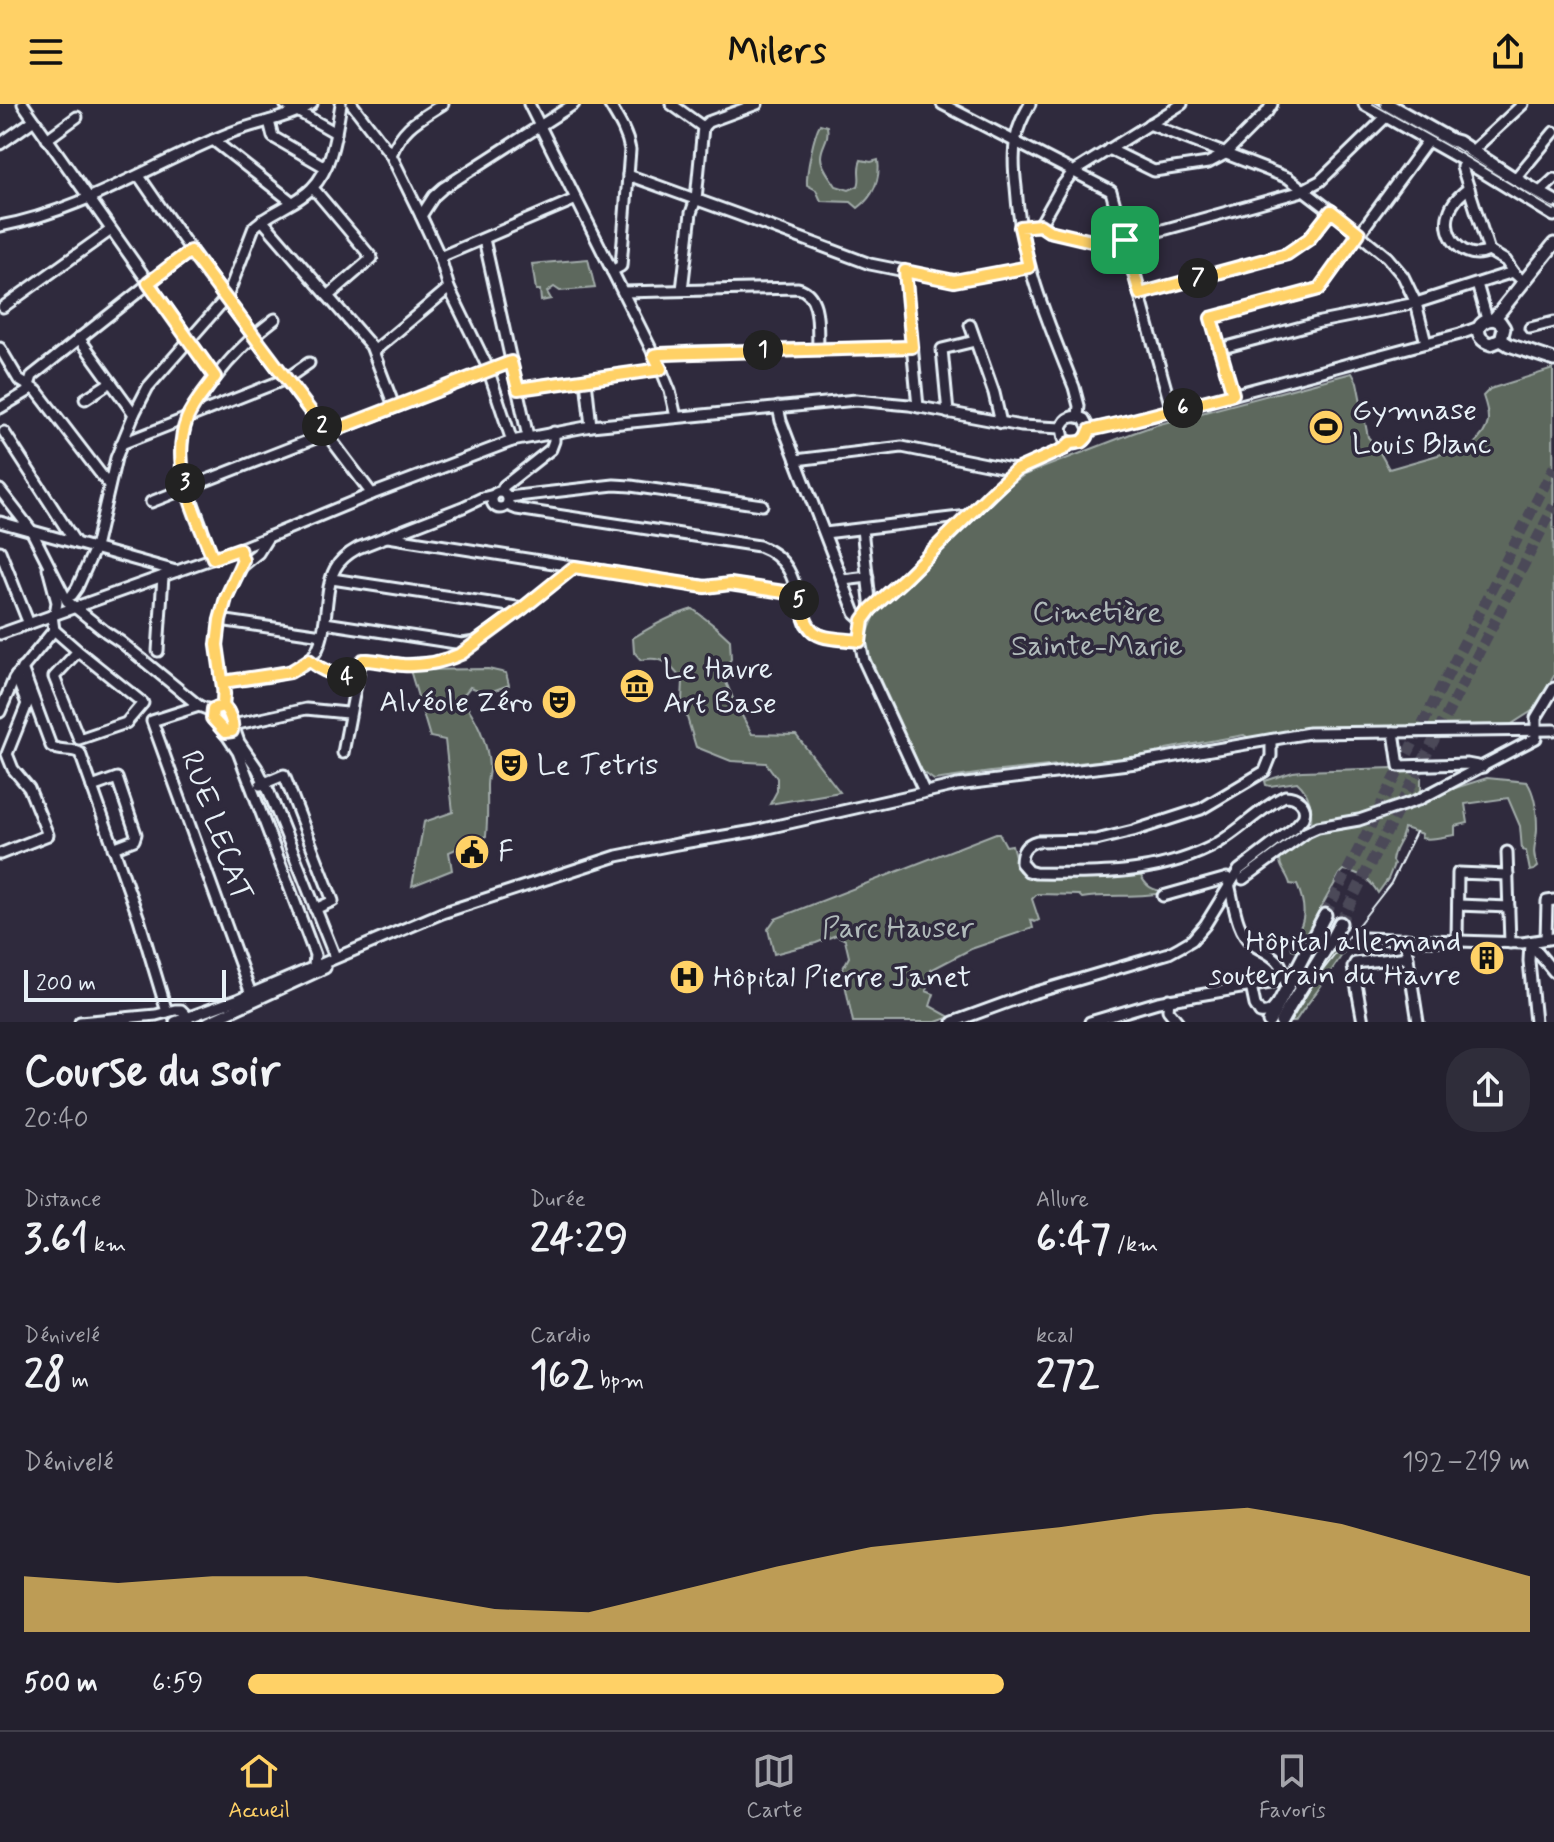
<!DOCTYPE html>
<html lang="fr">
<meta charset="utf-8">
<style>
body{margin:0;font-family:Mynerve,sans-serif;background:#2f2d3a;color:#f1f3f6;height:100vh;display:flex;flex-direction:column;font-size:30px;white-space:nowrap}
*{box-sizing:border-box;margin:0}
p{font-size:26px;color:#a3a3aa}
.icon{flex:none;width:44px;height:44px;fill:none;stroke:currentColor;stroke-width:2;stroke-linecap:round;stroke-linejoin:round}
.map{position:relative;height:918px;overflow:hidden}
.details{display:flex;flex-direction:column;background:#23202e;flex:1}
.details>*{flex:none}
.scale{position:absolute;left:24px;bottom:20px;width:202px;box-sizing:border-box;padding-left:8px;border:4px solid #e8f1f8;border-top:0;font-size:22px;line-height:28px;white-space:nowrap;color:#e8f1f8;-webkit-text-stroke:6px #2f2a3d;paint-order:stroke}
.pin{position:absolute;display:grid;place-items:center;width:68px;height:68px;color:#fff;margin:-34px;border-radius:16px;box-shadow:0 4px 12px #0006}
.km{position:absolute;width:40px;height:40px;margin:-20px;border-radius:50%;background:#222;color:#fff;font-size:22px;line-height:40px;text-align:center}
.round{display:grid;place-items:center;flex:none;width:84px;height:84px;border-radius:32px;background:#2f2d3a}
.overview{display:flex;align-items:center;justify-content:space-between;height:136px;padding:0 24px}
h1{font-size:44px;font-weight:700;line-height:60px}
.metrics{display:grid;grid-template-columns:repeat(3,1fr);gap:12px;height:136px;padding:8px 24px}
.metrics div{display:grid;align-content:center}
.metrics b{font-size:40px;font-weight:700}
.metrics small{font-size:22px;font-weight:400}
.metrics p{font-size:22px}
.chart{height:224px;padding:16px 24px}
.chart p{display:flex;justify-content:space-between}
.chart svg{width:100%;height:144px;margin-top:8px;fill:#ffd166;opacity:.7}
ul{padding:0 24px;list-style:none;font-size:26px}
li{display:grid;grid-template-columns:128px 96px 1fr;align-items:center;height:60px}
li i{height:20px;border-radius:10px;background:#ffd166}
header{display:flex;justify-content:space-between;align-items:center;height:104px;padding:0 24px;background:#ffd166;color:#111;font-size:36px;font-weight:700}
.tab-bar{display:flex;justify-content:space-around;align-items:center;height:112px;border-top:2px solid #403e4a;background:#23202e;font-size:22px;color:#a3a3aa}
.tab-bar a{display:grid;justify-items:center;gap:4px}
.tab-bar .on{color:#ffd166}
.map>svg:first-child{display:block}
</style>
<header><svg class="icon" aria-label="menu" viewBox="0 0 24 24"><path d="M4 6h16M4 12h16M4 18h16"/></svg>Milers<svg class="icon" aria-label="share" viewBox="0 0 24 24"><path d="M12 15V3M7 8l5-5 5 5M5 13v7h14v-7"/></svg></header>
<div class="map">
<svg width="1554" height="918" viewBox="0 0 1554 918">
<rect width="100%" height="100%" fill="#2f2a3d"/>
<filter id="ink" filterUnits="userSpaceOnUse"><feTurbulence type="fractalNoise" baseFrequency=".0125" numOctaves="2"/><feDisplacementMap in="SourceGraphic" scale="16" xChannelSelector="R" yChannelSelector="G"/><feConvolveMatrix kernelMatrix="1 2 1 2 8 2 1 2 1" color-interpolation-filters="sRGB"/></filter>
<g filter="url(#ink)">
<!-- green -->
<g fill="#5d685d" stroke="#a2acaa" stroke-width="2">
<path d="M820,20L827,22C830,36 821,41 821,53C821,63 831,74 836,82L849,86L858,82C862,73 856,68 861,56L871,58L878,56C881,75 873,93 858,104L851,98L821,97L816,86L807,81C806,69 814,30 820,20Z"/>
<path d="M588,155L595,184L560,187L554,183L547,188L551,195L541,197L540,186H536L532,160Z"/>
<path d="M1553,265L1554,572L1532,607L1510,621L1302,624L1249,634L1244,631L1166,645L1159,649L1135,653L991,668L934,676L922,667L867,547V530L875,511L982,408L993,393L1024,371L1133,329L1156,321L1352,269L1357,278L1368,333L1378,345L1389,365L1473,341C1491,324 1491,315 1483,292L1490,285Z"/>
<path d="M693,505L716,523L730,536L731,555L722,569L734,597L752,630L796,631L840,688L770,700L777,687V674L766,659L731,657L696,643L682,597L683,577C670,561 664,551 641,556L634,548L633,534C652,522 672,511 693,505Z"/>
<path d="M488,565L506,569L509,581L487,589L470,583L461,594C476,613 488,638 489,663C489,669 487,675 487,681C487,699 488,714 486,732L449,748L452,766L412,782L424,718L453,708L445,636L430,633L410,566Z"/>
<path d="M1393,664L1398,667H1416L1421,673V689L1427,693L1487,674L1527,678C1535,690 1537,710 1537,724C1537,739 1530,746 1538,763L1534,766L1530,767L1526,747L1522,746L1520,722L1508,694L1465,700L1468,719L1455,722V731C1443,732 1433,737 1421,734L1422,730L1404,724C1402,739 1394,741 1392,757L1394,760L1388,775L1378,789C1370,775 1360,769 1344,766L1340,770L1316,812L1304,838L1298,847L1292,845L1290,836C1308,821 1306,801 1297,781L1290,780C1287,768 1277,763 1281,751L1311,723C1312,706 1311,690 1297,678L1270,682L1266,681L1265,677L1293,668L1302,667Z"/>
<path d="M996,729H999L1006,742L1012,741L1019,767L1031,773L1140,770C1146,783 1152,786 1166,788C1140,795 1109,789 1082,794L1079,791L1037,790L1032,795L1039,816L1035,818L1031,816L1033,824L971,845L931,866L926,887L934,890L930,902L950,913L936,918H853L842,866L849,853L845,836L836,831L816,839L774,850L768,825L775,815Z"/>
<path d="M1342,837L1348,842C1338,857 1328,872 1318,886C1310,897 1302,906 1295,918H1288L1306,885Z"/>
</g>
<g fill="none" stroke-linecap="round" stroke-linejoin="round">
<!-- major-tunnel -->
<g stroke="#4b4859" stroke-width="11" stroke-dasharray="11 5.5" stroke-linecap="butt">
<path d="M1325,811L1554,363"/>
<path d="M1340,819L1554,402"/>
</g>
<defs>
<g id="minor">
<path d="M23,0L215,273"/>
<path d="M285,0L336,29"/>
<path d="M352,0L391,51L421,112L440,153L449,184L487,262L512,337"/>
<path d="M529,0L661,265L670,287L676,313"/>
<path d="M609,0C618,15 627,28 630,46L621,162L612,167"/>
<path d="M671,0L703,23"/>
<path d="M942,0L1111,87L1172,307"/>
<path d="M1030,0C1024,11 1018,21 1016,34C1013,49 1014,67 1016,83C1020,153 1048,219 1074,283L1079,302L1078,312"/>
<path d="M269,17L273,33L325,63"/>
<path d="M1149,20L1288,74L1331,107L1387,153L1403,172L1416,199L1426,239"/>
<path d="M703,23L708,18L757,0"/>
<path d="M47,35L77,13"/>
<path d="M213,36L292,98"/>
<path d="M0,40L34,16"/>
<path d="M1109,45L1154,67L1208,59L1225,50L1267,8L1272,0"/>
<path d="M1471,48L1523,0"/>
<path d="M391,51C403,22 418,16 443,0"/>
<path d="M1466,57L1462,63L1489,147L1506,157L1513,168L1524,178"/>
<path d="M628,71L739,111L870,160L954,177L1029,163"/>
<path d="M139,72C213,180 293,285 372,390"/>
<path d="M1515,75L1554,28"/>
<path d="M313,84L372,154L328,192"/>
<path d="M1469,84C1460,91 1452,98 1449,109C1441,132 1465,159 1489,147"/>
<path d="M1539,89L1554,75"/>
<path d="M421,112L434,92L443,84L574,0"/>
<path d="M262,116L371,242L394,302"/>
<path d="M1040,121L1049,127L1109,141L1299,88L1320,77L1387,12"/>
<path d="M0,122C82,107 154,59 230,29C257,18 287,15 312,0"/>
<path d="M1020,123L1040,121L1062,82L1073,68L1182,0"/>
<path d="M484,135L528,333"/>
<path d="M440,153L576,95"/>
<path d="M905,167L918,303"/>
<path d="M1477,180L1487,215"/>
<path d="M682,186L691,109L696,95L703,23"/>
<path d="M623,188L798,184C822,190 817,225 818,245"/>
<path d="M1140,190L1287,150L1309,135L1331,107"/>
<path d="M3,203L111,126"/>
<path d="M970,221L994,289L1001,319"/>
<path d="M1530,224L1554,218"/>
<path d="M79,234L134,310"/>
<path d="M0,244L19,276L37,287L109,381"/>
<path d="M1219,245L1320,218L1416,199L1513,168"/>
<path d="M374,247L449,184"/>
<path d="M654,251L693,248L912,243"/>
<path d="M586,276L591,322"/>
<path d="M518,285L661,265"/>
<path d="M1233,290L1211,214L1319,185L1429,35"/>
<path d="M85,295L111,278"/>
<path d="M778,303L781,317L855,509L863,516"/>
<path d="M0,304L27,288L32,272L190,147"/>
<path d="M948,309L942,245L975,237"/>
<path d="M1062,324L1064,335L1074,340L1085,336L1090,326"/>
<path d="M1062,324C1065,313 1074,310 1084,315L1090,326"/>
<path d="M1090,326L1172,307L1460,230L1479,223"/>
<path d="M4,328L75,438"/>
<path d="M121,340L286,275L309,259"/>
<path d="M796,356L902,343L1016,366"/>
<path d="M0,386L31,426L67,497L106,528L121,538L199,602L212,607L217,603L223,602"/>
<circle cx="500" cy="396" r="8"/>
<path d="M501,388L504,382L551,345L554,337V328"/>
<path d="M508,393L614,381L631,382L762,401"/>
<path d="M151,398L511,258"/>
<path d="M507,401L517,405L759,442C796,456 795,486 806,520C818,537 841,535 860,537"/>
<path d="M0,418L176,467"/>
<path d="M862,425L871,505"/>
<path d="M825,429L968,412"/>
<path d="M388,433L705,483L730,480L797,490"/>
<path d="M0,447L29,520"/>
<path d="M213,454L183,372C180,354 181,333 187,315C190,308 196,300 201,294C221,263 246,237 275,215"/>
<path d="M241,463L258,449L268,433"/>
<path d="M48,464L57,498L55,510"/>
<path d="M332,475L523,504"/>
<path d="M843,476L868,473"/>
<path d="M72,491L77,484L95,444L116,354L134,310L148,283L227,193L254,123C271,107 296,101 312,84C333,63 336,28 341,0"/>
<path d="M220,516L322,531"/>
<path d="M325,519L462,540L475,538"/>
<path d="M54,526L78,547L143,599L126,619L79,635L54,573L78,547"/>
<path d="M0,530L239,445L372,390L512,337L591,322L856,296L909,301L1021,322L1062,324"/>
<path d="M158,547L163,472"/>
<path d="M309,556C324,569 338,572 356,573"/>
<path d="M22,564L51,642C61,649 71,643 80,649L139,815L167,908"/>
<path d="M223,578C243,575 285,573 302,562C334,543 320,493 335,465C340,455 349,449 358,444L463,403L482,394L494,391"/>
<path d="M199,602L152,617L251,890"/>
<path d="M223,602L228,607L239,638L257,664L269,688L335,853"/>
<path d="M223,602L224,590L217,541L220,516L226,494L241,464L243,456L239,445"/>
<path d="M212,607L214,616L228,633L238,648L315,851L314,862"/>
<path d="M0,608L14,575L54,526L52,511"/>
<path d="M233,621L306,605L347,609"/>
<path d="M1394,628L1399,662L1467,660L1483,663"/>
<path d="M343,649L360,559L368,556L405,561L433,559L454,553L523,504L574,463"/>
<path d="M260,681L284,671L333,797L315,805"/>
<path d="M92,683L117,674L136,730L134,736L113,744"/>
<path d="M924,687L864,557L860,537L863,516L871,505L903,476L1016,366L1064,345L1070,339"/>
<path d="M1507,748L1510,839"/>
<path d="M0,750L48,731L29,684L13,665L7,650L27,600L16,572"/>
<path d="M1243,775L1307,728L1318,723L1359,716L1418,696L1536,634V614L1554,584"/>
<path d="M1163,792L1227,774L1229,780"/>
<path d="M1458,801L1509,803"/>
<path d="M1365,834L1522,839L1554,834"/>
<path d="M1405,835L1418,918"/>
<path d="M1546,835L1547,797L1554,796"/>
<path d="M1457,837L1458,769L1508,771"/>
<path d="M1530,839L1529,857L1535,918"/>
<path d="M1530,839L1554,868"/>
<path d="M1251,882L1255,901L1260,909C1268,910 1271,908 1276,901"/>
<path d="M1169,895L1168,906L1178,918"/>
<path d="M80,918L156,911L175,906H181L185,910L188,918"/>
<path d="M175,918L239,895L442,809L617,752L677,740L754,727L957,681L1136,659L1309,629L1554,626"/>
<path d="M208,918L325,864"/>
<path d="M953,918L1030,890L1169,849L1180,843L1192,836L1205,821L1239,766L1294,724C1295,723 1302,715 1303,714C1309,700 1296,692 1285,692C1258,705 1237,730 1209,744C1154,771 1095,770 1035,769L1028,767L1021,759C1021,747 1026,740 1037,737L1096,736L1133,727L1201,705L1265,667L1271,652V636"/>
<path d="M1090,918L1158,898L1270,879C1277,876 1282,873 1282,865C1280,853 1261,847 1252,840C1236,827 1234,799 1229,780"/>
<path d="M1363,918L1353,863L1355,859L1408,853"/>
</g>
<g id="major">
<path d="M1365,0L1466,57L1554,111"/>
<path d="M1387,0L1451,36L1458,38L1515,75L1554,97"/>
<path d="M1494,215L1554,140"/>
<path d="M1494,215C1475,216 1473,235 1491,240L1501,236"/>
<path d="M1494,215L1500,218L1504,224L1501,236"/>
<path d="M1501,236L1509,241L1554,256"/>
<path d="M1269,918L1325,811"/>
<path d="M1281,918C1299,884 1323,854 1340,819"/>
</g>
</defs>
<!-- minor casing -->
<use href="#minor" stroke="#e8f1f8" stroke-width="15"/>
<!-- major casing -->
<use href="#major" stroke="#e8f1f8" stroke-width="17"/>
<!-- minor -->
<use href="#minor" stroke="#2f2a3d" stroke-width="9"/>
<!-- major -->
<use href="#major" stroke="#2f2a3d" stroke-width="11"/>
<!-- tram -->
<g stroke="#e8f1f8" stroke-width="2">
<path d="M1373,0L1458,48L1554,106"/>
<path d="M1290,918L1316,875L1391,779L1416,728"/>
</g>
</g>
</g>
<g fill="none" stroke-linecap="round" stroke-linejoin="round" filter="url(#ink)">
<defs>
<path id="route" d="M1125,136L1109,141L1049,127L1040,121L1020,123L1029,163L954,177L905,167L912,243L660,250L654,251L661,265L518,285L511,258L327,329L190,147L148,179L215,273C206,286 193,300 187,315C169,362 196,411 213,454L239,445L243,456L226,494L220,516L217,541L224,590L223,602L213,605L212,614L225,628L232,627C234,620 229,607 223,602C223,594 224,587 223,578L290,568L309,556C324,569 337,572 356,573L358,562L363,556C376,555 390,560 403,561C423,562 443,558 461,550L523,504L574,463L705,483L730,480L797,490C811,538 813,532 860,537L863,516L871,505L903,476L991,389L1016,366L1064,345L1070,339L1082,338L1087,333L1090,326L1126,318L1233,290L1211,214L1319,185L1359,129L1331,107L1309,135L1287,150L1140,190L1125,136"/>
</defs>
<!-- route casing -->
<use href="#route" stroke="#fff" stroke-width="16"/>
<!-- route -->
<use href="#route" stroke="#ffd166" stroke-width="10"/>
</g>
<!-- icons -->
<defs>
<symbol id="stadium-disc" viewBox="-11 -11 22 22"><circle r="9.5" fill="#ffd166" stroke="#2f2a3d"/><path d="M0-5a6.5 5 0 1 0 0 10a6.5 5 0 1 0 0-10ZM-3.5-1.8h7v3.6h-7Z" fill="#111"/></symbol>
<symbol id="museum-disc" viewBox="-11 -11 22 22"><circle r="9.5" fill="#ffd166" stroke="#2f2a3d"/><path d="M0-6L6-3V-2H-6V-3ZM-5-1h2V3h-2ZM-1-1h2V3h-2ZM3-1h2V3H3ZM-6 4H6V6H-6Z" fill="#111"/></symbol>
<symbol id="theatre-disc" viewBox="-11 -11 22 22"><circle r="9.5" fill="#ffd166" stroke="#2f2a3d"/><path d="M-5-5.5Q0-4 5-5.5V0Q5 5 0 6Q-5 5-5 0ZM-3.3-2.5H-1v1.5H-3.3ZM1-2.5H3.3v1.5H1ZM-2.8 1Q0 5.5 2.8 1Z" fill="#111"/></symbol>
<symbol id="civic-disc" viewBox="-11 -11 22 22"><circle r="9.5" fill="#ffd166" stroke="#2f2a3d"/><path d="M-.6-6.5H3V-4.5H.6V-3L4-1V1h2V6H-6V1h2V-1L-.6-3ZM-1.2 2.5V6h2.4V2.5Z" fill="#111"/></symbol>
<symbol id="building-disc" viewBox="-11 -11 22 22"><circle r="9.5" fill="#ffd166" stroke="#2f2a3d"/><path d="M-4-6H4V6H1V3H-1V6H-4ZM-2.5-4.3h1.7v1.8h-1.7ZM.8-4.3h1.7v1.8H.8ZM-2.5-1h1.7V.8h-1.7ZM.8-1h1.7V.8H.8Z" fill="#111"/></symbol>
<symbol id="hospital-disc" viewBox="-11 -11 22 22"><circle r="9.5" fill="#ffd166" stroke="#2f2a3d"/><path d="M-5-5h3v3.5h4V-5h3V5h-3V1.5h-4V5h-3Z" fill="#111"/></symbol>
</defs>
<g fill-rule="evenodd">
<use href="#stadium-disc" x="1306" y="303" width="40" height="40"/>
<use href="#museum-disc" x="617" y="562" width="40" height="40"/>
<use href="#theatre-disc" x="539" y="578" width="40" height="40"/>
<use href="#theatre-disc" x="491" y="641" width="40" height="40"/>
<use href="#civic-disc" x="452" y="728" width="40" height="40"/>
<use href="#building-disc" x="1467" y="834" width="40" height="40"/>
<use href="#hospital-disc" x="667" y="853" width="40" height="40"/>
</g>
<g text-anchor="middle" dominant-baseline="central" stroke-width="7" stroke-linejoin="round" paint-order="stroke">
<!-- poi labels -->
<g font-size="30" fill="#e8f1f8" stroke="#2f2a3d" text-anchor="start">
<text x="1352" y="306">Gymnase<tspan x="1352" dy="34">Louis Blanc</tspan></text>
<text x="663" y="565">Le Havre<tspan x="663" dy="34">Art Base</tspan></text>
<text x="533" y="598" text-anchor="end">Alvéole Zéro</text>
<text x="537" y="661">Le Tetris</text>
<text x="498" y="748">F</text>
<text x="1461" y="837" text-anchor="end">Hôpital allemand<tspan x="1461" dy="34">souterrain du Havre</tspan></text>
<text x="713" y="873">Hôpital Pierre Janet</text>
</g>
<!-- park labels -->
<g font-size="30" fill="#b0baba" stroke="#2f2a3d">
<text x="1097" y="508">Cimetière<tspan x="1097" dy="34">Sainte-Marie</tspan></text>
<text x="898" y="824">Parc Hauser</text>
</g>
<!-- street labels -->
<g font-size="30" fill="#e8f1f8" stroke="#2f2a3d">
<text transform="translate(216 722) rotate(70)">RUE LECAT</text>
</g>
</g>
</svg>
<div class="scale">200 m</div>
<div class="pin" style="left:1125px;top:136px;background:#1e9e55"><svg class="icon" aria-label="arrive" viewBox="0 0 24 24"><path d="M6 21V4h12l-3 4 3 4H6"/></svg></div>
<b class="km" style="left:763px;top:246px">1</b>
<b class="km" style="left:322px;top:322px">2</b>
<b class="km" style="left:185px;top:379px">3</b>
<b class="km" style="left:347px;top:573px">4</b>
<b class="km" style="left:799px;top:496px">5</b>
<b class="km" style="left:1183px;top:304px">6</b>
<b class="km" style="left:1198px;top:174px">7</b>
</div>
<section class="details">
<div class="overview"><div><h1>Course du soir</h1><p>20:40</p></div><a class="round"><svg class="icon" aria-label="share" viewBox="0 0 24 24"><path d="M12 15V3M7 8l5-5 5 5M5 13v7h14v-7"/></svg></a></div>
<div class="metrics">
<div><p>Distance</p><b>3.61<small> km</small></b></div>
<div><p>Durée</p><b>24:29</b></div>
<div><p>Allure</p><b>6:47<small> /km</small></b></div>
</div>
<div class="metrics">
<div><p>Dénivelé</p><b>28<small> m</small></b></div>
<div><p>Cardio</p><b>162<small> bpm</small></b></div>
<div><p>kcal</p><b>272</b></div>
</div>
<div class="chart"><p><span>Dénivelé</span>192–219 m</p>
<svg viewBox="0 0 160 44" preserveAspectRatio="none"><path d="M0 44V27L10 29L20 27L30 27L40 32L50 37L60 38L70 31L80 24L90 18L100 15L110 12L120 8L130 6L140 11L150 19L160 27V44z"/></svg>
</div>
<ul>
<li><b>500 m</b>6:59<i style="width:59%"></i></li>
</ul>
</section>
<nav class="tab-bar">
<a class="on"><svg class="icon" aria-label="home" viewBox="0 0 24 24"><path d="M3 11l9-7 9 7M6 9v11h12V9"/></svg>Accueil</a>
<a><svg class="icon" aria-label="map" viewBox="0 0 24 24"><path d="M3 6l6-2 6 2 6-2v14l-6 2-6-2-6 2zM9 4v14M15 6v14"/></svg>Carte</a>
<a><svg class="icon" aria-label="saved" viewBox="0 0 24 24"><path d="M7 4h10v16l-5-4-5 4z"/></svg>Favoris</a>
</nav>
